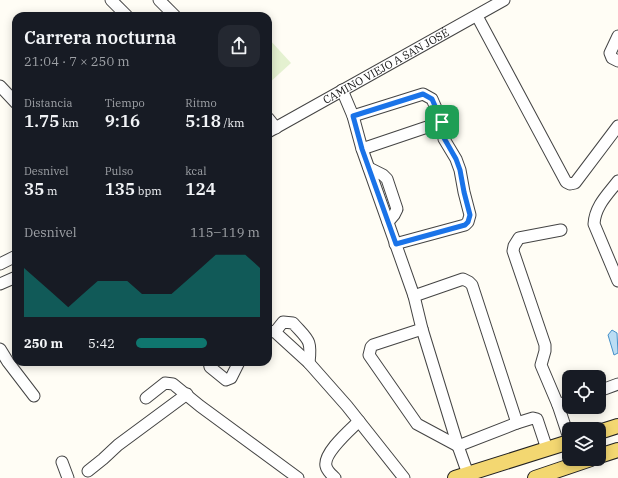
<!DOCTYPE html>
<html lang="es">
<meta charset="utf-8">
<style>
body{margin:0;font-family:"IBM Plex Serif",serif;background:#242831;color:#f1f3f6;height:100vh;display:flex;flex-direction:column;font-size:15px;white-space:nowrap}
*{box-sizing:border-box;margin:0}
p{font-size:13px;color:#9ea1a6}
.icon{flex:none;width:22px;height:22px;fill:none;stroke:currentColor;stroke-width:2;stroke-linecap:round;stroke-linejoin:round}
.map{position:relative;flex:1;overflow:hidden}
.drawer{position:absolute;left:12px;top:12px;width:260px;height:354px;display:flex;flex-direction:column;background:#171b24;border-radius:12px;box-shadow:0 2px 10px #0003}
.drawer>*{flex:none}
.buttons{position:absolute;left:562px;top:370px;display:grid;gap:8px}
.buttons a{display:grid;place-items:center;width:44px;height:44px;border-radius:8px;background:#171b24;box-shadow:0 2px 10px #0003;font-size:20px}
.pin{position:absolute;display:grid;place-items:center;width:34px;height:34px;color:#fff;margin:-17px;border-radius:8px;box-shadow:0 2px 6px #0006}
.round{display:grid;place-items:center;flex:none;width:42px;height:42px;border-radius:12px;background:#242831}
.headline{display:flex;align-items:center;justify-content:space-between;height:68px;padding:0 12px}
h1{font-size:18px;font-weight:600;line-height:30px}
.metrics{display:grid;grid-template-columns:repeat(3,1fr);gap:6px;height:68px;padding:4px 12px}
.metrics div{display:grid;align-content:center}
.metrics b{font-size:17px;font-weight:600}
.metrics small{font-size:11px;font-weight:400}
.metrics p{font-size:11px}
.chart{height:112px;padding:8px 12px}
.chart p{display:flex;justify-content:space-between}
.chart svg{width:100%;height:72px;margin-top:4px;fill:#0f766e;opacity:.7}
ul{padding:0 12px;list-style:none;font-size:13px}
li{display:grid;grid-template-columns:64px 48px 1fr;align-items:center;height:30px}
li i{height:10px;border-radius:5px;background:#0f766e}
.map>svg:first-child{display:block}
</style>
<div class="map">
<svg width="618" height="478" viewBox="0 0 618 478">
<rect width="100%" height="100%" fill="#fffdf5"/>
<!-- pitch -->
<path fill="#e4f1d0" d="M268,38L291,63L268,84Z"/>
<!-- water -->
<path fill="#bbddf4" stroke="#4590c9" d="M612,330L617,333L618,353L614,355L608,335Z"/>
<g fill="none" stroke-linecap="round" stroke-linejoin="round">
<defs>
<g id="minor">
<path d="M111,0L127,16"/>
<path d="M159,0L175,16"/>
<path d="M477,16L566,182L570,184L575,183L618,126"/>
<path d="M618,36L610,53L612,58L618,61"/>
<path d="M0,86L16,103"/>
<path d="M342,90L353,116L362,149L414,296L422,329L458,446L468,474"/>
<path d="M353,116L423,94L432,99L442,122L444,139L456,159L460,170L464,192L470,215L468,222L465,225L395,244"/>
<path d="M268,118L276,128"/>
<path id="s1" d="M268,132L504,0"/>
<path d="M362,149L442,122"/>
<path d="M369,168L383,175L387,179L397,209L394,215L388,222"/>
<path d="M618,181C608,194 595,206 594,224L618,281"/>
<path d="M561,230L519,238L514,246L513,251L545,345V351L541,365L558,405L569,438"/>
<path d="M0,264L16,256"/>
<path d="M0,284L16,277"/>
<path d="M414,296L463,279L469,282L472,285L517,423L458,446L417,424L369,355L371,347L373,345L422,329"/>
<path d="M268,331L275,332L309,363L347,406L404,478"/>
<path d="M275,332L283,322L293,323C308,340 312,339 309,363"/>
<path d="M0,349L8,362L34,396"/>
<path d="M209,362L210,367L226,380L231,378L239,362"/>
<path d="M599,391L618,384"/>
<path d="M146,398L165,383L173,384L200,406L298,478"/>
<path d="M558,405L569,401"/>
<path d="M517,423L533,418L537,419L547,449"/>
<path d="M62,462L68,478"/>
<path d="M88,471L103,459L118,445L187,394"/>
<path d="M335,478C331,474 327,471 326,466C323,453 350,430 359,421"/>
</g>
<g id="major">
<path d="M599,432L618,426"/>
<path d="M599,456L618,450"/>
<path d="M455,478L569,442"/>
<path d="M535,478L591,459"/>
</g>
</defs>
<!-- minor casing -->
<use href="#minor" stroke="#444" stroke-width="13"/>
<!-- major casing -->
<use href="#major" stroke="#222" stroke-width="16"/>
<!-- minor -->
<use href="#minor" stroke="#fff" stroke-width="11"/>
<!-- major -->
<use href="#major" stroke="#f3d771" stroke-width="14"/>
</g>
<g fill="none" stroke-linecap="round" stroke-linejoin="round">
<defs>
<path id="route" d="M423,94L432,99L442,122L444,138L456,159L460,170L464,192L470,215L468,222L465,225L396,244L362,149L353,116Z"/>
</defs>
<!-- route casing -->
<use href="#route" stroke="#fff" stroke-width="8"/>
<!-- route -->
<use href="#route" stroke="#1a73e8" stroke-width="5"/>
</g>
<g text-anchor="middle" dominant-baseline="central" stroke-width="4" stroke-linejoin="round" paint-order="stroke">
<!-- street labels -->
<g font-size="11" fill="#111" stroke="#fff">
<text stroke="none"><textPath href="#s1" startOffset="135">CAMINO VIEJO A SAN JOSÉ</textPath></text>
</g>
</g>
</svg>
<div class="buttons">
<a><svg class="icon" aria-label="locate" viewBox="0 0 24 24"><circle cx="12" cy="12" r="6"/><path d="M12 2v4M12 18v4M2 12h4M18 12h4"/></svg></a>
<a><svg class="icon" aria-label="layers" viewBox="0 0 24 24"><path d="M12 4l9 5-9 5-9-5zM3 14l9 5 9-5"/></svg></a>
</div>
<div class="pin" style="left:442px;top:122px;background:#1e9e55"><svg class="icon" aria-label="arrive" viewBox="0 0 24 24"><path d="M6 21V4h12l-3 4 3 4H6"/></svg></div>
<section class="drawer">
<div class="headline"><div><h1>Carrera nocturna</h1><p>21:04 · 7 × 250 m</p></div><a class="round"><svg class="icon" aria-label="share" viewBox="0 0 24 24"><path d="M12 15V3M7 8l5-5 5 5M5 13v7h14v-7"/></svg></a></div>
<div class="metrics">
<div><p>Distancia</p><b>1.75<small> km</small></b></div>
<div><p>Tiempo</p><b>9:16</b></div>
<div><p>Ritmo</p><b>5:18<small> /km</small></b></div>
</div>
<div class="metrics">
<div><p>Desnivel</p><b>35<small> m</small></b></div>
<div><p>Pulso</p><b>135<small> bpm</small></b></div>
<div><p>kcal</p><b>124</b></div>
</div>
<div class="chart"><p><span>Desnivel</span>115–119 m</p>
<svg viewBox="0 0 160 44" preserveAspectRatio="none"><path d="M0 44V14L10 22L20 30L30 38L40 30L50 22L60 22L70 22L80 30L90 30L100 30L110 22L120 14L130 6L140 6L150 6L160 14V44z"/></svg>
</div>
<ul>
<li><b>250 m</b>5:42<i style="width:57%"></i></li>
</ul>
</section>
</div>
